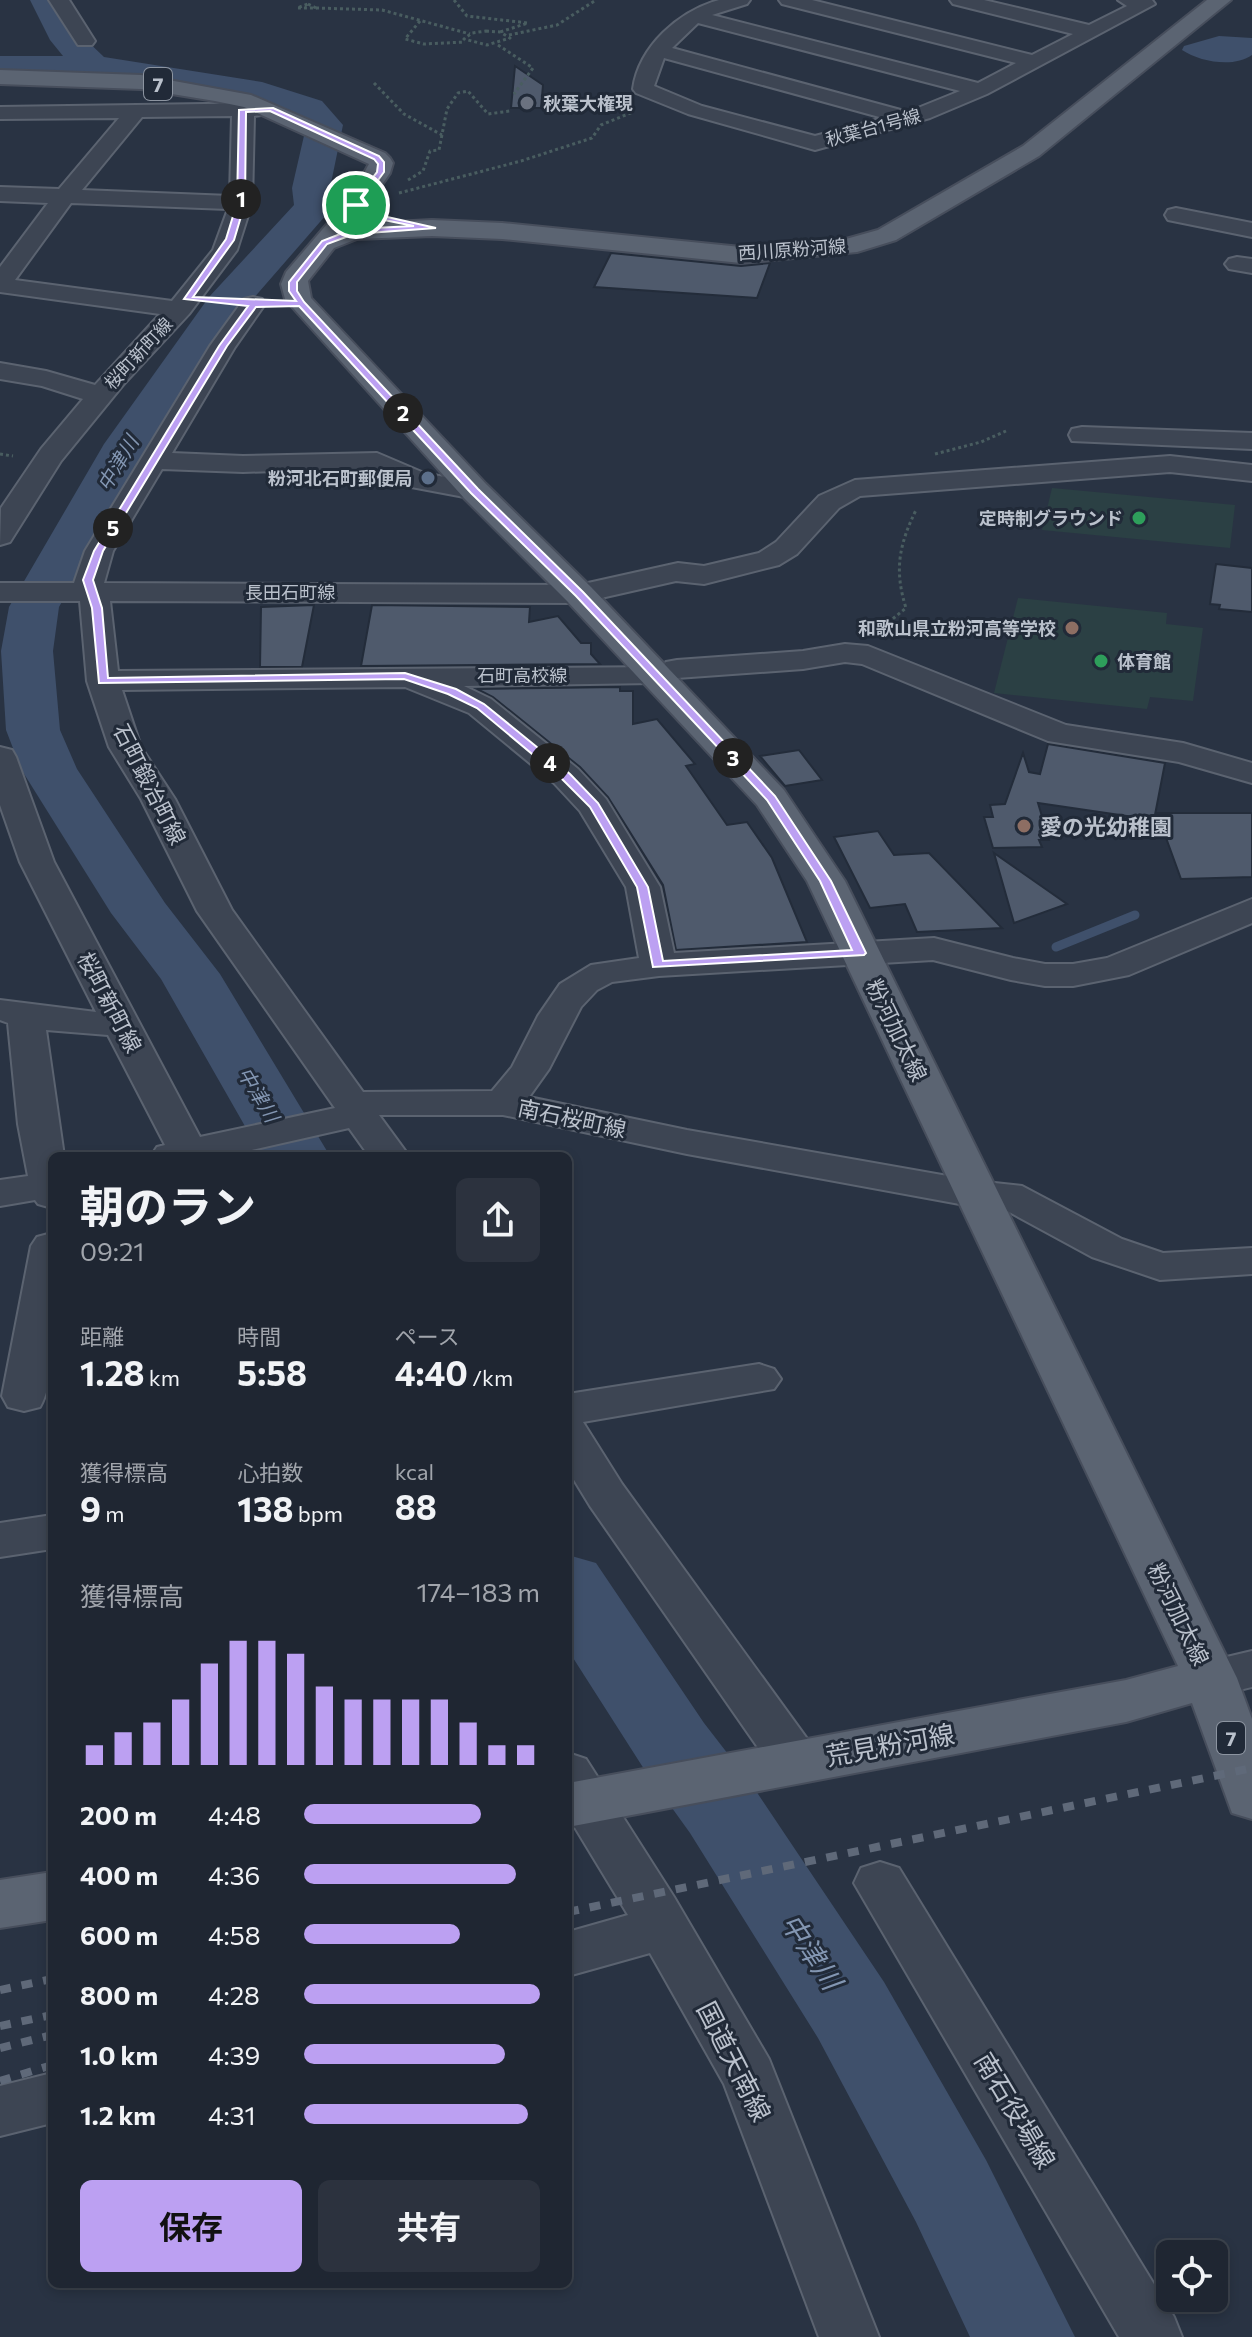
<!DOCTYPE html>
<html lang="ja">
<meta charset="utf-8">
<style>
body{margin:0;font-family:Commissioner,"Noto Sans JP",sans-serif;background:#2c323e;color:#f1f3f6;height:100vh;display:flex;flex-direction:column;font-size:30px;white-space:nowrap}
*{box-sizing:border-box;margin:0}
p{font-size:26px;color:#a1a5ac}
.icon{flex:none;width:44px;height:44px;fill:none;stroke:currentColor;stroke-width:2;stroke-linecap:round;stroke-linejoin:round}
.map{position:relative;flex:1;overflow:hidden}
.side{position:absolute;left:48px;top:1152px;width:524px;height:1136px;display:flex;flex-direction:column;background:#1f2632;border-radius:12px;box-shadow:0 4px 12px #0003,0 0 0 2px #3c434d}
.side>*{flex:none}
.controls{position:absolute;left:1156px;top:2240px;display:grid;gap:16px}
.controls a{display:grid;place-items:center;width:72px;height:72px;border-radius:12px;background:#1f2632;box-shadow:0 4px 12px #0003,0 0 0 2px #3c434d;font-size:40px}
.pin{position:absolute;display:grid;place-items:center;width:68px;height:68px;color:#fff;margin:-34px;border:4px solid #fff;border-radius:50%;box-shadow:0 2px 8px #0007}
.km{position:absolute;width:40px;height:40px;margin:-20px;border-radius:50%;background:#222;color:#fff;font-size:22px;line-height:40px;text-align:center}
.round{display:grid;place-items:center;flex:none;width:84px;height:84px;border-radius:12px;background:#2c323e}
.overview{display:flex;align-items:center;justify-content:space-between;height:136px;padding:0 32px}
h1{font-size:44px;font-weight:700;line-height:60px}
.stats{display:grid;grid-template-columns:repeat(3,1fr);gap:12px;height:136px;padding:8px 32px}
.stats div{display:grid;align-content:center}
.stats b{font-size:34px;font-weight:700}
.stats small{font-size:22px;font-weight:400}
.stats p{font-size:22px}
.chart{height:224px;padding:16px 32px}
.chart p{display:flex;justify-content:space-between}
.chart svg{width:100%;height:144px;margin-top:8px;stroke:#bca0f2;stroke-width:6}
.cta{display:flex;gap:16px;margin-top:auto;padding:16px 32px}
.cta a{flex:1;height:92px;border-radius:12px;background:#bca0f2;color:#111;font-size:32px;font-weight:700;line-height:92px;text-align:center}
.cta a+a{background:#2c323e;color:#f1f3f6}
ul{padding:0 32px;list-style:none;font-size:26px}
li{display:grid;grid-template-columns:128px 96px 1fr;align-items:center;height:60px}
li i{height:20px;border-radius:10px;background:#bca0f2}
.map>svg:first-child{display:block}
</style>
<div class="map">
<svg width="1252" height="2337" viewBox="0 0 1252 2337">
<rect width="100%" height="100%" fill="#293343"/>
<!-- green -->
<g fill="#2b4044">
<path d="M1052,488L1235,505L1230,548L1042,530Z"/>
<path d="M1018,598L1167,613L1166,624L1203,628L1193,701L1150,697L1147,709L994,693Z"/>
</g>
<!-- water -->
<path fill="#3f506b" d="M1219,36L1252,38V55C1234,68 1200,62 1182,50L1184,46Z"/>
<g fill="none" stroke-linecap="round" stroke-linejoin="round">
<!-- stream -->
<path stroke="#3f506b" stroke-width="9" d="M1056,947L1135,915"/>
<!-- river -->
<g fill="#3f506b" fill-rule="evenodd">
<path d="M30,0H62L81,35L104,57L262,82L322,101L343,125L330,188L333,207L239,315L150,444L59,607L53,651L60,730L77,769L165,903L220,974L330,1156H262L161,979L111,913L21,769L6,730L1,651L9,607L104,444L209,297L294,205L292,188L306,127C277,97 138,80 93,76C62,74 31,76 0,76V56H63L50,40Z"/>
<path d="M568,1555L596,1563L704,1723L752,1785L884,1982L986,2160L1075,2337H970L916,2222L818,2038L690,1833L644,1769L568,1650Z"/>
</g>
</g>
<!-- building -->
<g fill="#4f5a6c" stroke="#232c3a" stroke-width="2">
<path d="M515,66L543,85L541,108H511Z"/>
<path d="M611,253L741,266L770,263L757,298L594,287Z"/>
<path d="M1216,564L1252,568V612L1219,609L1220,605L1210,604Z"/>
<path d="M314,605L302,667H260L261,607Z"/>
<path d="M372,605L530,607L529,622L558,616L581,643H591V654L600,664L361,666Z"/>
<path d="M620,687V691H633V724L657,719L695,764L686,766L727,825L747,822L772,858L807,942L676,950L663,885L608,797L580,767L493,697L477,689Z"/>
<path d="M1048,744L1165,763L1154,820L1038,803L1049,840H1039L1042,847L993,848L984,817H993L990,805L1005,804L1023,753L1029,772L1040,774Z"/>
<path d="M799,750L822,780L785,786L760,756Z"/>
<path d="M1157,813H1252V877L1181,879Z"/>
<path d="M878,831L894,855L929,853L1002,928L917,932L905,904L870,908L834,837Z"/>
<path d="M994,853L1067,904L1014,923Z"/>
</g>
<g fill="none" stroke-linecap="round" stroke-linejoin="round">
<defs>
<g id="minor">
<path d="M49,0H69L95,41L92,45H78Z"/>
<path d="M719,0H750L747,4L712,15L978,83L1016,63L782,4L779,0H812L1032,55L1073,34L953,4L950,0H984L1089,25L1127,6L1118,0H1152L1155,4L987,94L930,118L815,150L688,114L636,93L633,89C639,46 679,11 719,0ZM698,23L960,91L908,112L672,48ZM664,58L883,118L815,136L702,106L654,86Z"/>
<path d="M268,103L279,109L275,113L254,116L252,203L237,250L189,314L123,385L61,461L10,542L0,545L1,508L41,449L83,399L42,386L0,379V363L46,371L95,385L160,314L0,292V267L48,203L0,201V187L59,189L119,118L0,119V107ZM232,116L230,196L82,190L142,117ZM71,203L228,209L213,250L172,301L15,280Z"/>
<path d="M1176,208L1252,223V237L1168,220L1165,215L1168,210Z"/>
<path d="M1237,257L1252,259V273L1229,269L1225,264L1229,259Z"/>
<path d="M253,297L262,299L265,304L235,347L172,453L243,456L377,453L424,473L485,485L489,491L485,497L475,499L406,486L371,469L362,468L243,472L162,469L113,551L104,583L579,585L678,563L704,566L759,553L776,542L819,496L855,480L1170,456L1252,465V481L1170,472L860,496L839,508L797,554L779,565L704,584L676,581L579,603L110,601L118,671L663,667L666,662L677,660L803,651L845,644L868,646L1066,725L1183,743L1252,763V783L1179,762L1048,741L862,664L845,662L803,669L677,678L668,676L665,681L654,683L464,686L491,699L578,769L606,799L660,887L674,953L934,938L1013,958L1045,964H1073L1107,958L1252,899V923L1129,975L1073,986H1045L1011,980L933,960L659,976L612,982L597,990L581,1007L549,1069L529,1097L687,1130L976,1181L1022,1186L1122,1239L1163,1253L1252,1248V1274L1160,1280L1092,1257L1000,1207H976L687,1154L503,1115H379L409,1156H369L349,1128L225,1156H151L157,1147L165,1145L108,1035L46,1030L64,1156H52V1208L38,1204L35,1200L0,1206V1180L28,1176L18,1124L8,1023L0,1020V1000L96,1012L20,862L0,805V747L12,750L16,757L54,862L200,1137L335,1108L197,911L141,799L109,747L87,681L80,601H0V583H74L85,551L210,346L244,299ZM405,687L469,713L554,783L580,811L626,887L639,958L591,965L560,984L538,1016L512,1067L492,1091L363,1092L232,910L175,799L141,747L122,690Z"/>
<path d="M1082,427L1252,433V449L1072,441L1069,435L1072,429Z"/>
<path d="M52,1233C52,1277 61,1371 40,1407L24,1411L8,1407L2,1396L31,1246L37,1237Z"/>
<path d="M759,1364L774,1369L781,1379L774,1389L583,1422L622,1484L813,1747L820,1761L813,1775L795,1781L777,1775L590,1506L568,1470V1394Z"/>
<path d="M52,1515V1549L0,1557V1523Z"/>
<path d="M1252,1651V1687L1210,1697L1193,1691L1185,1678L1193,1665Z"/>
<path d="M568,1753L586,1759L674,1897L769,2059L879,2337H819L724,2084L650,1953L568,1976V1932L628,1915L568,1816Z"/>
<path d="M880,1862L899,1868L1174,2317L1182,2337H1119L854,1883L861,1868Z"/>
<path d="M52,2073V2123L0,2136V2086Z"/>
</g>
<g id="major">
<path d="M1207,0H1231L1039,156L896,240L857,252L741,263L502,239L432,236L357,239L334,248L308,281L311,298L486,484L591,587L784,790L845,881L1237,1678L1252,1719V1819L1232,1813L1192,1703L1126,1722L568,1827V1783L1126,1680L1178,1666L807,881L757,805L567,601L464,498L285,299L281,284L286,272L351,196L369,164L244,107L215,101L141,89L0,84V70L141,75L251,95L385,153L390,158L393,163L390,173L355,224L432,220L502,223L741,247L846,239L878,230L1023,146Z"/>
<path d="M52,1872V1920L0,1928V1880Z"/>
</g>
</defs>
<!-- minor casing -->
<use href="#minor" stroke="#5b6370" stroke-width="4"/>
<!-- major casing -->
<use href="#major" stroke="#474e5c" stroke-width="4"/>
<!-- path -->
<g stroke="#495d60" stroke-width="3" stroke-dasharray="3 3" stroke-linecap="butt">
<path d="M454,0L467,16L528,23L500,32"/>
<path d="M308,4L316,8H297Z"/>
<path d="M316,8L382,10L470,34"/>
<path d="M420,21L405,39L424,44L465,42"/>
<path d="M486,31L500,32L510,38L487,45L464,39L472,33Z"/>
<path d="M509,35L557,25L596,0"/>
<path d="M498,45L533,68L514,94"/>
<path d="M374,83L404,114L442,135"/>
<path d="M408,180L423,171L430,151L439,150L447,109L458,93L468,91L488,114L510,111"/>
<path d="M399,193L521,161L592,138L601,125L633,112"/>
<path d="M0,454L13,456"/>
<path d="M935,454L981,442L1006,431"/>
<path d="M879,630L906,608C894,570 899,545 916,510"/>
</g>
<!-- minor -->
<use href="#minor" fill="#3d4553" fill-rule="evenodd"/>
<!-- major -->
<use href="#major" fill="#5b6472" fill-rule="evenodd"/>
<!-- rail -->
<g stroke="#5f6979" stroke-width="8" stroke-dasharray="11 11" stroke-linecap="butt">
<path d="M568,1912L1252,1768"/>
<path d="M0,1990L52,1979"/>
<path d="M0,2026L52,2015"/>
<path d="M0,2048L52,2035"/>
<path d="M0,2081L52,2065"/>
</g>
</g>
<!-- route -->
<path fill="#bca0f2" stroke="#fff" stroke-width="2" fill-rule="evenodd" d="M273,108L379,156L384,162V172L359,206L374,214L436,228L354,234L327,244L297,282V291L304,302L478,489L583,592L775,796L831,881L866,953L864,955L653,967L637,887L590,807L562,779L477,708L448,694L404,679L99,683L92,608L83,580L94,551L219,346L248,306L184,299L226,239L237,203L239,110ZM270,111L374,159L378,164L377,172L350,207L369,217L414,226L353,229L322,241L289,282V291L296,301L193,297L234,240L245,203L246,112ZM299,306L471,493L576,596L767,800L820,881L852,950L663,961L648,887L598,803L570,774L484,704L456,689L405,673L108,678L102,608L93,580L103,551L227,346L256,307Z"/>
<!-- markers -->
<circle fill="#6b7280" stroke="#212a38" stroke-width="3" cx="527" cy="103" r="8"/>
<circle fill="#5c6f8a" stroke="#212a38" stroke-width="3" cx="428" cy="478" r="8"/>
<g fill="#2e9e5b" stroke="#212a38" stroke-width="3">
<circle cx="1139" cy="518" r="8"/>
<circle cx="1101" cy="661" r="8"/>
</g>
<g fill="#8d6e63" stroke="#212a38" stroke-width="3">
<circle cx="1072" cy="628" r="8"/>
<circle cx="1024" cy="826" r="8"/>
</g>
<g text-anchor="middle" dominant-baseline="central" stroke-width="6" stroke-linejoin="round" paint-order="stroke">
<!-- far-poi labels -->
<g font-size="18" font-weight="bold" fill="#bac1cc" stroke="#212a38" text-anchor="end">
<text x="543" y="103" text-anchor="start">秋葉大権現</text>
<text x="412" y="478">粉河北石町郵便局</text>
<text x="1123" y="518">定時制グラウンド</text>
<text x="1056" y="628">和歌山県立粉河高等学校</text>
<text x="1117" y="661" text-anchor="start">体育館</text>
</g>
<!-- far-street labels -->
<g font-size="18" fill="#bac1cc" stroke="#212a38">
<text transform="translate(873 127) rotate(-15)">秋葉台1号線</text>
<text transform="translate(792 249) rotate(-4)">西川原粉河線</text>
<text transform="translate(138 353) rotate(-47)">桜町新町線</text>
<text x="290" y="592">長田石町線</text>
<text x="522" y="675">石町高校線</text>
</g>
<!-- shield labels -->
<g fill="#212a38" stroke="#8c94a0" stroke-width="2">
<rect x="144" y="68" width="28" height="32" rx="6"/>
<rect x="1217" y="1722" width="28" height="32" rx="6"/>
</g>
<g font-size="20" font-weight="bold" fill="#bac1cc">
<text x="158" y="84">7</text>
<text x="1231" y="1738">7</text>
</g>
<!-- far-water labels -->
<g font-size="20" font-style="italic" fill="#8396b2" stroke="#212a38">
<text transform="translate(117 463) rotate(-59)">中津川</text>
<text transform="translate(259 1094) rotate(59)">中津川</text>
</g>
<!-- street labels -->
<g font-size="22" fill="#bac1cc" stroke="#212a38">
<text transform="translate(150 784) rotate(63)">石町鍛冶町線</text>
<text transform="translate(110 1002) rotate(62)">桜町新町線</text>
<text transform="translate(897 1030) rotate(64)">粉河加太線</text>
<text transform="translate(572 1118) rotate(12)">南石桜町線</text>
<text transform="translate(1179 1614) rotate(64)">粉河加太線</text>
</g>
<!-- poi labels -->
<g font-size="22" font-weight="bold" fill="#bac1cc" stroke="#212a38" text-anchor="start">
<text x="1040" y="826">愛の光幼稚園</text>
</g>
<!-- near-street labels -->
<g font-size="26" fill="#bac1cc" stroke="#212a38">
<text transform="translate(890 1744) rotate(-10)">荒見粉河線</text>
<text transform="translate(735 2061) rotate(63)">国道天南線</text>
<text transform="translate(1016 2110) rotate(59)">南石役場線</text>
</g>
<!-- near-water labels -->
<g font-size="28" font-style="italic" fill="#8396b2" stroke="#212a38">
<text transform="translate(812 1951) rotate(56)">中津川</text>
</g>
</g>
</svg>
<div class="controls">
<a><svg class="icon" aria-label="locate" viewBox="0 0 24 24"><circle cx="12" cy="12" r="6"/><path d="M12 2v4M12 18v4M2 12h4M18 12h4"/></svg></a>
</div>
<div class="pin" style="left:356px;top:205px;background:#1e9e55"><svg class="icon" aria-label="arrive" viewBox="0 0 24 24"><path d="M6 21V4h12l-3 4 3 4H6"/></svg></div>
<b class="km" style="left:241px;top:199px">1</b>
<b class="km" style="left:403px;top:413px">2</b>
<b class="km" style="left:733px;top:758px">3</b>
<b class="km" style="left:550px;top:763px">4</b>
<b class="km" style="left:113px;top:528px">5</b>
<section class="side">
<div class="overview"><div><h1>朝のラン</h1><p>09:21</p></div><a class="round"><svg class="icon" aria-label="share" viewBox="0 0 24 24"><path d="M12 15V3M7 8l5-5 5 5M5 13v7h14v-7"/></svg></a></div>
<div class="stats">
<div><p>距離</p><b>1.28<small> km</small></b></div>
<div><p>時間</p><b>5:58</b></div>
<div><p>ペース</p><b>4:40<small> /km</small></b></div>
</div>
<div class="stats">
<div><p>獲得標高</p><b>9<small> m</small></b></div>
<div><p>心拍数</p><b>138<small> bpm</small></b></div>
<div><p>kcal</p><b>88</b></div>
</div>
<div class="chart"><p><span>獲得標高</span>174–183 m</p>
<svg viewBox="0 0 160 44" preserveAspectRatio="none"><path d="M5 44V38M15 44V34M25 44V31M35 44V24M45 44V13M55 44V6M65 44V6M75 44V10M85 44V20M95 44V24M105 44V24M115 44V24M125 44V24M135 44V31M145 44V38M155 44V38"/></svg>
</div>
<ul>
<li><b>200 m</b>4:48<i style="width:75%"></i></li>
<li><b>400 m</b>4:36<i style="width:90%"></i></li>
<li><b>600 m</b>4:58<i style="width:66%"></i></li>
<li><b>800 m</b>4:28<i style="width:100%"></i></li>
<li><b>1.0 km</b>4:39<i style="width:85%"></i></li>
<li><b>1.2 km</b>4:31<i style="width:95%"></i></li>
</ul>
<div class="cta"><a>保存</a><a>共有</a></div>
</section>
</div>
